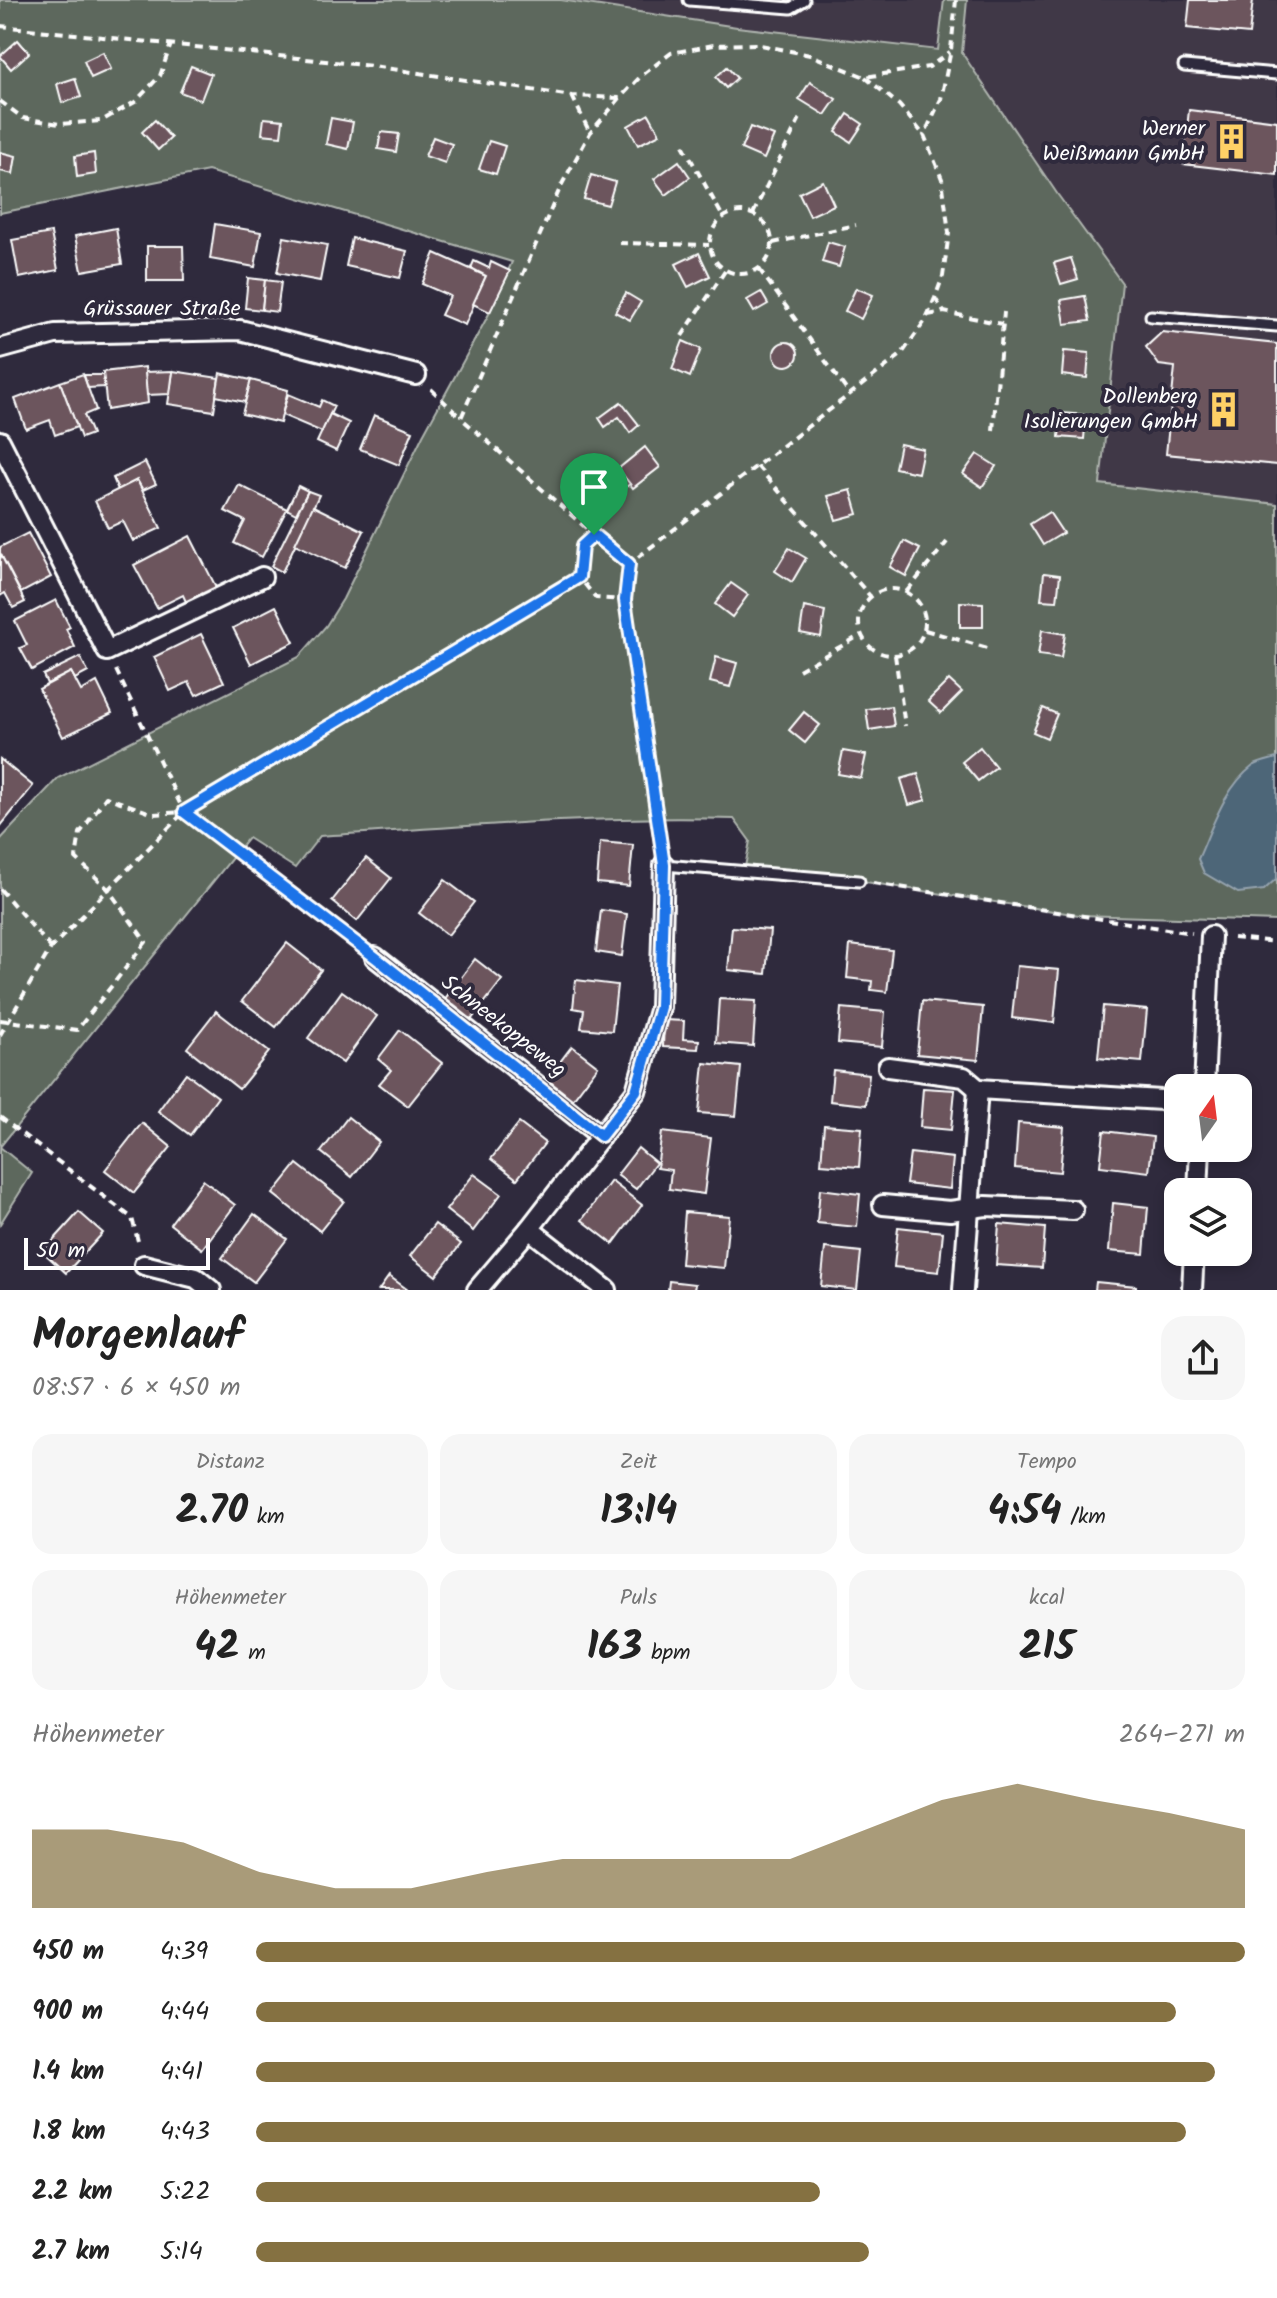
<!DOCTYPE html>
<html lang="de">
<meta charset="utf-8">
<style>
body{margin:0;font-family:Kalam,sans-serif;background:#f6f6f6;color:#222;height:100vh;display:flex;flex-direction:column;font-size:30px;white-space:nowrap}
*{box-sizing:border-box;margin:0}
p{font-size:26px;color:#767676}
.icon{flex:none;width:44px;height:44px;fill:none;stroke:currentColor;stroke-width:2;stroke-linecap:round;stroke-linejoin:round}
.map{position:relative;height:1290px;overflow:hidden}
.sheet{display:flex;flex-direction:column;background:#fff;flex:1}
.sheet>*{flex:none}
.needle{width:52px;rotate:14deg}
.fabs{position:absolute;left:1164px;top:1074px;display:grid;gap:16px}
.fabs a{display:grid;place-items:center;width:88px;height:88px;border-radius:16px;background:#fff;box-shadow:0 4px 12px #0003;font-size:40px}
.scale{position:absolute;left:24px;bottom:20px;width:186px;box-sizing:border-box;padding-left:8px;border:4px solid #fff;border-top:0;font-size:22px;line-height:28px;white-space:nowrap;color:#fff;-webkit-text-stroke:6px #2f2a3d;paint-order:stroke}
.pin{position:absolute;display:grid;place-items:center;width:68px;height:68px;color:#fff;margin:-82px -34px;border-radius:50% 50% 50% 0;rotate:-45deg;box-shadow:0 0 8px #0007}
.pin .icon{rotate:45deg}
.round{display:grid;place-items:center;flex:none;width:84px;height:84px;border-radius:24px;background:#f6f6f6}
.head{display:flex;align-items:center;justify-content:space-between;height:136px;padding:0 32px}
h1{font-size:44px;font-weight:700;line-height:60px}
.metrics{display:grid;grid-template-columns:repeat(3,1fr);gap:12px;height:136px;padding:8px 32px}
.metrics div{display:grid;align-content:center;border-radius:20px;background:#f6f6f6;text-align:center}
.metrics b{font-size:40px;font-weight:700}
.metrics small{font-size:22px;font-weight:400}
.metrics p{font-size:22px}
.chart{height:224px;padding:16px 32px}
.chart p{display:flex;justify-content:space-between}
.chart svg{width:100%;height:144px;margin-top:8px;fill:#857141;opacity:.7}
ul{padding:0 32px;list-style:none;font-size:26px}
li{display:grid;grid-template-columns:128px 96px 1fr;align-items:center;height:60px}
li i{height:20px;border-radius:10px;background:#857141}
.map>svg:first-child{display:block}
</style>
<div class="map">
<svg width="1277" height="1290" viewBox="0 0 1277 1290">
<rect width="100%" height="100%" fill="#2f2a3d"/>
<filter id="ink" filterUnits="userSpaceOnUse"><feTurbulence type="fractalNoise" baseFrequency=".0125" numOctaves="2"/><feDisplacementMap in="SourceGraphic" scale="16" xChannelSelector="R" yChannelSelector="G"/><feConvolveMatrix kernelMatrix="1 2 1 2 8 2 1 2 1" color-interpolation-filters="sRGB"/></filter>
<g filter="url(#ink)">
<!-- built -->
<g fill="#413747">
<path d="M556,0H944L938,50L687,21Z"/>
<path d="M967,0H1277V504L1099,484L1122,283L1058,195L961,53Z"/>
</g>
<!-- green -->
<g fill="#5d685d" stroke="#aeb4ae" stroke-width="2">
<path d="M0,0H561L737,27L938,50L944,0H967L962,53L1058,195L1122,283L1100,484L1277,504V921L1079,915L859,881L744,872L750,841L734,819C596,815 458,827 320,836L295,868L248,838L0,1147V840L58,778L299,657L326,626L343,599L423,435L490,312L512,262L208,171L0,213Z"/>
<path d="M0,1147L32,1173L0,1224Z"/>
</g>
<!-- water -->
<path fill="#4e6678" stroke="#95a3ae" stroke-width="2" d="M1277,758V878L1264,890L1238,893L1204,873L1198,859C1212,828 1224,788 1253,766C1259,762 1270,760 1277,758Z"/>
<!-- building -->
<g fill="#6c545d" stroke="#fff" stroke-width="2">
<path d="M1190,0H1253L1249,34L1187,28Z"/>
<path d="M18,40L29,53L11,69L0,56Z"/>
<path d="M103,52L111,69L91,78L84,61Z"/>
<path d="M191,66L211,74L201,100L180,92Z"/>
<path d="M727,67L737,78L726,88L716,77Z"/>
<path d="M75,78L81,97L62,103L57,84Z"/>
<path d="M810,82L836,99L825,115L799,99Z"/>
<path d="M1189,110L1277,121V175L1183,164Z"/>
<path d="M649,114L660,134L638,145L628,126Z"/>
<path d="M848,114L863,124L851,142L836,132Z"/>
<path d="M264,118L283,120L281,136L262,134Z"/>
<path d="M331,118L353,122L348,149L326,144Z"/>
<path d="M155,120L171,138L158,150L142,132Z"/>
<path d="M750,127L774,136L764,159L741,149Z"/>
<path d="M381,132L399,134L396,152L378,149Z"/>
<path d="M433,137L452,144L445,163L425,156Z"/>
<path d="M489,141L505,146L496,174L479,169Z"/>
<path d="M0,152L16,156L13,174L0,171Z"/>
<path d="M94,153L96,174L77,177L75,156Z"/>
<path d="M679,161L690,177L666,195L654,179Z"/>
<path d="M591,175L615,182L608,205L584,199Z"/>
<path d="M823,181L834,205L810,216L799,193Z"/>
<path d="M215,224L261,232L255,267L210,259Z"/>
<path d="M116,228L122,264L82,271L75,236Z"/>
<path d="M51,233L58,270L19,278L12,240Z"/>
<path d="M284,237L327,245L320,281L277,273Z"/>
<path d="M352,238L407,251L400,278L346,266Z"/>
<path d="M828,242L845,247L839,267L822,262Z"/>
<path d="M147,246H183L184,281H147Z"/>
<path d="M435,253L486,276L465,325L441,315L450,296L422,284Z"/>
<path d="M699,253L710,276L688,287L676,264Z"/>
<path d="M1071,258L1078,279L1061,284L1054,263Z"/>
<path d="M474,261L489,268L491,262L510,271L490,312L473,304L486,276L471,268Z"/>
<path d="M248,278L265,280L262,310L245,308Z"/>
<path d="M265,280L281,282L277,312L262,310Z"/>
<path d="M856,288L873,295L861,319L845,311Z"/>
<path d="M761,292L768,304L754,312L747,300Z"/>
<path d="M626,293L641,302L630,320L615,312Z"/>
<path d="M1085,296L1090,321L1065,324L1061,300Z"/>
<path d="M1162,332L1277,344V465L1166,454L1175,367L1159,365L1146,347Z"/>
<path d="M683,341L701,349L690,377L672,369Z"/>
<circle cx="786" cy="354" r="12"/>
<path d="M1064,351L1089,353L1087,378L1062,375Z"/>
<path d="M145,367L148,403L107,410L103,372Z"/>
<path d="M173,371L219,378L214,411L168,404Z"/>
<path d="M173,371L170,394L147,395L145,372Z"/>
<path d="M220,373L251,380L245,402L216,396Z"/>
<path d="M83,374L96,410L84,415L92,434L81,438L60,382Z"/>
<path d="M84,375H103L104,387L88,388Z"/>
<path d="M251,380L288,390L280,423L242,414Z"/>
<path d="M60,382L77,427L55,435L50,420L26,429L15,399Z"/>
<path d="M288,394L319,407L322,400L334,406L322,432L282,415Z"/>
<path d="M621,402L639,425L630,433L619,417L605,427L599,418Z"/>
<path d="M1061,413L1086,415L1084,439L1059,437Z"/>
<path d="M330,414L349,423L336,451L317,442Z"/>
<path d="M374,415L413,431L399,465L360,449Z"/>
<path d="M900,444L923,449L918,473L895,468Z"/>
<path d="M645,447L660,467L633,488L618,469Z"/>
<path d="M977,454L996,466L982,487L963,474Z"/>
<path d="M145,462L156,484L143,490L137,480L118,490L113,478Z"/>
<path d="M618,469L630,484L613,496L602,481Z"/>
<path d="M137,480L161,528L133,541L123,521L108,528L95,501Z"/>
<path d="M239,485L287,509L262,557L234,543L245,521L225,511Z"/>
<path d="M298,486L308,491L296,514L287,509Z"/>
<path d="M851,490L858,514L836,520L828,496Z"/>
<path d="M308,491L319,495L282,572L271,566Z"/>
<path d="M313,506L364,531L345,568L295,544Z"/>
<path d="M1049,512L1063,533L1043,545L1030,524Z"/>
<path d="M28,533L51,577L21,593L0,553V547Z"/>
<path d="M190,536L217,589L187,604L183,595L157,608L134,565Z"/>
<path d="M904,541L920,549L906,576L890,567Z"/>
<path d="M789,548L806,558L792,582L775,571Z"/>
<path d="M0,553L25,602L13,608L5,593L0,596Z"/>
<path d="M1044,573L1060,575L1057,601L1041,600Z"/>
<path d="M731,583L748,595L732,617L715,604Z"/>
<path d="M56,600L70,627L66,629L75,647L32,670L20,648L27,645L15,621Z"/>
<path d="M960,602L983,603V627H960Z"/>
<path d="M276,606L294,642L251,664L233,628Z"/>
<path d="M804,607L825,611L821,637L800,633Z"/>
<path d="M1042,630L1065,634L1061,658L1038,655Z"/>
<path d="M201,634L224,682L196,695L189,682L170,691L154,657Z"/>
<path d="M80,657L88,672L75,679L71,672L47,684L43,675Z"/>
<path d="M716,657L737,663L730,687L710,682Z"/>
<path d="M71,672L81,691L97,682L112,713L63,737L39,689Z"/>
<path d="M949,680L962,692L941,713L928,701Z"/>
<path d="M891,706L894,726L869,730L866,709Z"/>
<path d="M1043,708L1057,714L1047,738L1033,732Z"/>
<path d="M804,712L820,725L805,743L789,730Z"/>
<path d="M980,747L996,767L978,781L962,762Z"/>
<path d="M843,751L866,755L861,778L838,774Z"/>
<path d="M0,759L33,786L0,827Z"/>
<path d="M918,774L926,800L909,805L901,779Z"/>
<path d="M600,842L633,845L629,886L597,883Z"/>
<path d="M366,858L391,878L357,921L332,901Z"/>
<path d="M445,880L474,902L448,935L419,913Z"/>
<path d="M601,910L627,914L622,956L596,952Z"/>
<path d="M732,927L770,930L766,974L728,970Z"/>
<path d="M287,943L321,970L276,1027L242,1001Z"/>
<path d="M850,945L892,950L887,992L871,990L872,981L847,978Z"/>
<path d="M475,959L502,980L471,1020L444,1000Z"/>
<path d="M1017,966L1059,970L1054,1023L1012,1018Z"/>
<path d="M576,980L617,985L612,1031L581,1028L584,1010L573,1008Z"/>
<path d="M342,991L377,1016L343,1063L308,1038Z"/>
<path d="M719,999L756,1001L753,1046L716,1043Z"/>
<path d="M922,1001L983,1007L978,1060L917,1054Z"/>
<path d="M1103,1006L1147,1010L1142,1062L1098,1058Z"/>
<path d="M841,1008L885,1012L882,1047L838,1043Z"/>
<path d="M216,1011L269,1052L239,1089L187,1048Z"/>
<path d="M664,1020L684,1021L683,1039L699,1040L698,1049L663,1047Z"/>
<path d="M400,1030L442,1063L408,1106L379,1084L391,1070L378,1059Z"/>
<path d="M572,1046L598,1066L570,1103L544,1083Z"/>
<path d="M704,1063L741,1067L736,1116L699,1113Z"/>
<path d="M833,1070L869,1074L866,1105L830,1101Z"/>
<path d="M186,1073L218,1097L190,1135L158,1111Z"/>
<path d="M923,1088L955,1090L951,1130L920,1127Z"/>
<path d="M348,1117L379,1142L352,1177L321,1152Z"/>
<path d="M142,1123L171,1147L134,1193L105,1170Z"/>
<path d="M519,1123L545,1143L517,1179L491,1159Z"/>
<path d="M1018,1123L1064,1127L1060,1172L1015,1168Z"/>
<path d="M824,1125L862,1128L859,1167L821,1164Z"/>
<path d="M1104,1131L1153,1137L1149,1172L1100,1166Z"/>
<path d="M662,1132L711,1138L704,1194L669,1189L671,1170L657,1168Z"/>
<path d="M638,1148L656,1163L636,1189L617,1175Z"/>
<path d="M910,1153L953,1158L950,1189L906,1184Z"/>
<path d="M297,1164L344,1201L320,1231L273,1194Z"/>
<path d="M474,1174L501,1194L473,1231L446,1210Z"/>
<path d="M203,1180L235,1205L202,1249L170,1224Z"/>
<path d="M611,1181L642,1205L613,1244L582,1220Z"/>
<path d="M820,1189L860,1194L857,1227L817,1223Z"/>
<path d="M1113,1203L1148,1207L1144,1254L1109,1251Z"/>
<path d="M79,1212L103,1233L66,1273L43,1252Z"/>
<path d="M685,1212L729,1216L724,1268L681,1264Z"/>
<path d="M254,1214L287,1239L254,1282L222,1258Z"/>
<path d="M435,1224L461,1244L436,1276L410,1256Z"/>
<path d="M999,1224L1045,1228L1042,1268L996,1265Z"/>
<path d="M898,1227L943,1232L939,1272L894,1267Z"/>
<path d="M825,1248L861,1252L857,1290L821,1286Z"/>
<path d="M389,1276L408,1290H379Z"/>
<path d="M669,1281L695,1284L694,1290H668Z"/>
<path d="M1096,1282L1136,1286V1290H1095Z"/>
</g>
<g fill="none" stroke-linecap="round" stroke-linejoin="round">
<defs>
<g id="service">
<path d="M689,0L791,8L804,0"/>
<path d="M1184,66L1277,74"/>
<path d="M1151,316L1277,326"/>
<path d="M664,865L859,881"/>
</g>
<g id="minor">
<path d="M0,349L55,334L240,330L416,375"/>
<path d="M0,441L107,651L262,577"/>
<path d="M375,957L601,1136"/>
<path d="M888,1067L964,1077L978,1089L1178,1101"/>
<path d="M1204,1088L1211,936"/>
<path d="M1198,1192L1200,1148"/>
<path d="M883,1205L950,1211L986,1206L1073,1210"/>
<path d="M529,1229L607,1290"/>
<path d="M144,1265L196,1278L211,1290"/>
<path d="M477,1290L529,1229L636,1091L660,1007L664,865"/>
<path d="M963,1290L978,1089"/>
<path d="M1192,1290L1194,1252"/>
</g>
</defs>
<!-- service casing -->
<use href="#service" stroke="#fff" stroke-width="15"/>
<!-- minor casing -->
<use href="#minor" stroke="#fff" stroke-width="24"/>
<!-- path -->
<g stroke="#fff" stroke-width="4" stroke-dasharray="8 6" stroke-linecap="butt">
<path d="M0,26L372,66L572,96L620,98L641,76L671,53L714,45L756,44L810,55L865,77L929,67L950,52"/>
<path d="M865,77L899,105L923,134"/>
<path d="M572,96L590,133"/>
<path d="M620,98L590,133L561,186L461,418L594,535L629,564"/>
<path d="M0,101L23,118L59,124L101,121L135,102L160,76L171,44"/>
<path d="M683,145L723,217"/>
<circle cx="741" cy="243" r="31"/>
<path d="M753,214L801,116"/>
<path d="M619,243L709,245"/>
<path d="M773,243L856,225"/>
<path d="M759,269L850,395"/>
<path d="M935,298L944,312"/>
<path d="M928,315L944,312L1002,324"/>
<path d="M682,336L725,271"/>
<path d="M431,389L461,418"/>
<path d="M993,430L1004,312"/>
<path d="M757,466L870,596"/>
<path d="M570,514L606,486"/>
<path d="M594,535L582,546L579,577L596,598L625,600"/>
<circle cx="892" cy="622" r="33"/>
<path d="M907,591L947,542"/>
<path d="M925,630L991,649"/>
<path d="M895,655L905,726"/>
<path d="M116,670L184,812L360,946"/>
<path d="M799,670L861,635"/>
<path d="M661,844L625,600L629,564L901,355L925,321L935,298L943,276L949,233L942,179L924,135L941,99L951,50L956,0"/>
<path d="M873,883L1192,933"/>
<path d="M0,889L51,948"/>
<path d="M1233,938L1277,942"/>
<path d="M0,1020L77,1030L146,942L108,889L76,858L80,833L106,797L154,814L184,812"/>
<path d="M0,1035L51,948L184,812L579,577"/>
<path d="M0,1117L132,1218L139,1245"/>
</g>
<!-- service -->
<use href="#service" stroke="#2f2a3d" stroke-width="9"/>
<!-- minor -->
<use href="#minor" stroke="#2f2a3d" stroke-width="18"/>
</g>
</g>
<g fill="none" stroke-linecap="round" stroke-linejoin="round" filter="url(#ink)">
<defs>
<path id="route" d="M594,535L629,564L625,600L664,865L660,1007L636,1091L601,1136L375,957L184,812L579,577L582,546Z"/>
</defs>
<!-- route casing -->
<use href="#route" stroke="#fff" stroke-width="16"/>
<!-- route -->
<use href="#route" stroke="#1a73e8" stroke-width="10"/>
</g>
<!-- icons -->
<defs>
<symbol id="building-bare" viewBox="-9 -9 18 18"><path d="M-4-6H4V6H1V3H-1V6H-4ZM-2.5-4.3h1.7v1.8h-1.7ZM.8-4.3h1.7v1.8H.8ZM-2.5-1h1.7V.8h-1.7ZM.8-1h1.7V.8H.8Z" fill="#ffd166" stroke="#2f2a3d" stroke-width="2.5" paint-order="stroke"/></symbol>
</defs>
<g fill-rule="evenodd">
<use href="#building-bare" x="1206" y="116" width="51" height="51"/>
<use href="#building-bare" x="1198" y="384" width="51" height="51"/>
</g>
<g text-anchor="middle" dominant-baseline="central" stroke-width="8" stroke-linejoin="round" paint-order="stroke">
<!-- poi labels -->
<g font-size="22" fill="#fff" stroke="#2f2a3d" text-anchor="end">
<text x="1205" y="129">Werner<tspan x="1205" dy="25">Weißmann GmbH</tspan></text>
<text x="1198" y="397">Dollenberg<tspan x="1198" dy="25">Isolierungen GmbH</tspan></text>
</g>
<!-- street labels -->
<g font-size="22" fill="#fff" stroke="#2f2a3d">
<text x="162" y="309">Grüssauer Straße</text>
<text transform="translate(503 1027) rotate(38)">Schneekoppeweg</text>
</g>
</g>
</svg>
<div class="fabs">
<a><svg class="needle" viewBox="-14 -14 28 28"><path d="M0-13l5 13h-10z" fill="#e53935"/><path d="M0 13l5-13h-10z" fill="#767676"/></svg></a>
<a><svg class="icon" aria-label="layers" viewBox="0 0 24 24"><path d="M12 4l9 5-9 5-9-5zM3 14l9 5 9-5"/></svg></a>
</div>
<div class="scale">50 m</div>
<div class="pin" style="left:594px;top:535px;background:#1e9e55"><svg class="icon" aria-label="arrive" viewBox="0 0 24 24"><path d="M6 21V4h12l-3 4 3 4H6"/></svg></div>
</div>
<section class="sheet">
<div class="head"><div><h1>Morgenlauf</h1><p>08:57 · 6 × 450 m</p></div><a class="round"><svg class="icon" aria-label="share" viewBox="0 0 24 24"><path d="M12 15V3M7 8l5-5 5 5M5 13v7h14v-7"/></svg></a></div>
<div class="metrics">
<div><p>Distanz</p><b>2.70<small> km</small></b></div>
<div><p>Zeit</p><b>13:14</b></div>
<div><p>Tempo</p><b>4:54<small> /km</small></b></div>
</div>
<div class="metrics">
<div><p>Höhenmeter</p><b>42<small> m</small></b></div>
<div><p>Puls</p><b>163<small> bpm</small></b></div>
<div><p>kcal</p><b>215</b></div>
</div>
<div class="chart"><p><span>Höhenmeter</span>264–271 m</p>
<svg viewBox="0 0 160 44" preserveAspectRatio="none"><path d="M0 44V20L10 20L20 24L30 33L40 38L50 38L60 33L70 29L80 29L90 29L100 29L110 20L120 11L130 6L140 11L150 15L160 20V44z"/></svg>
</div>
<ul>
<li><b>450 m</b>4:39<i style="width:100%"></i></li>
<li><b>900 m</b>4:44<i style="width:93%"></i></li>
<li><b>1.4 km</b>4:41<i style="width:97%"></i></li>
<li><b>1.8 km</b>4:43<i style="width:94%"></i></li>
<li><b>2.2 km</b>5:22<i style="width:57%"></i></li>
<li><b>2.7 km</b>5:14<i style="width:62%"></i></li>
</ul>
</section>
